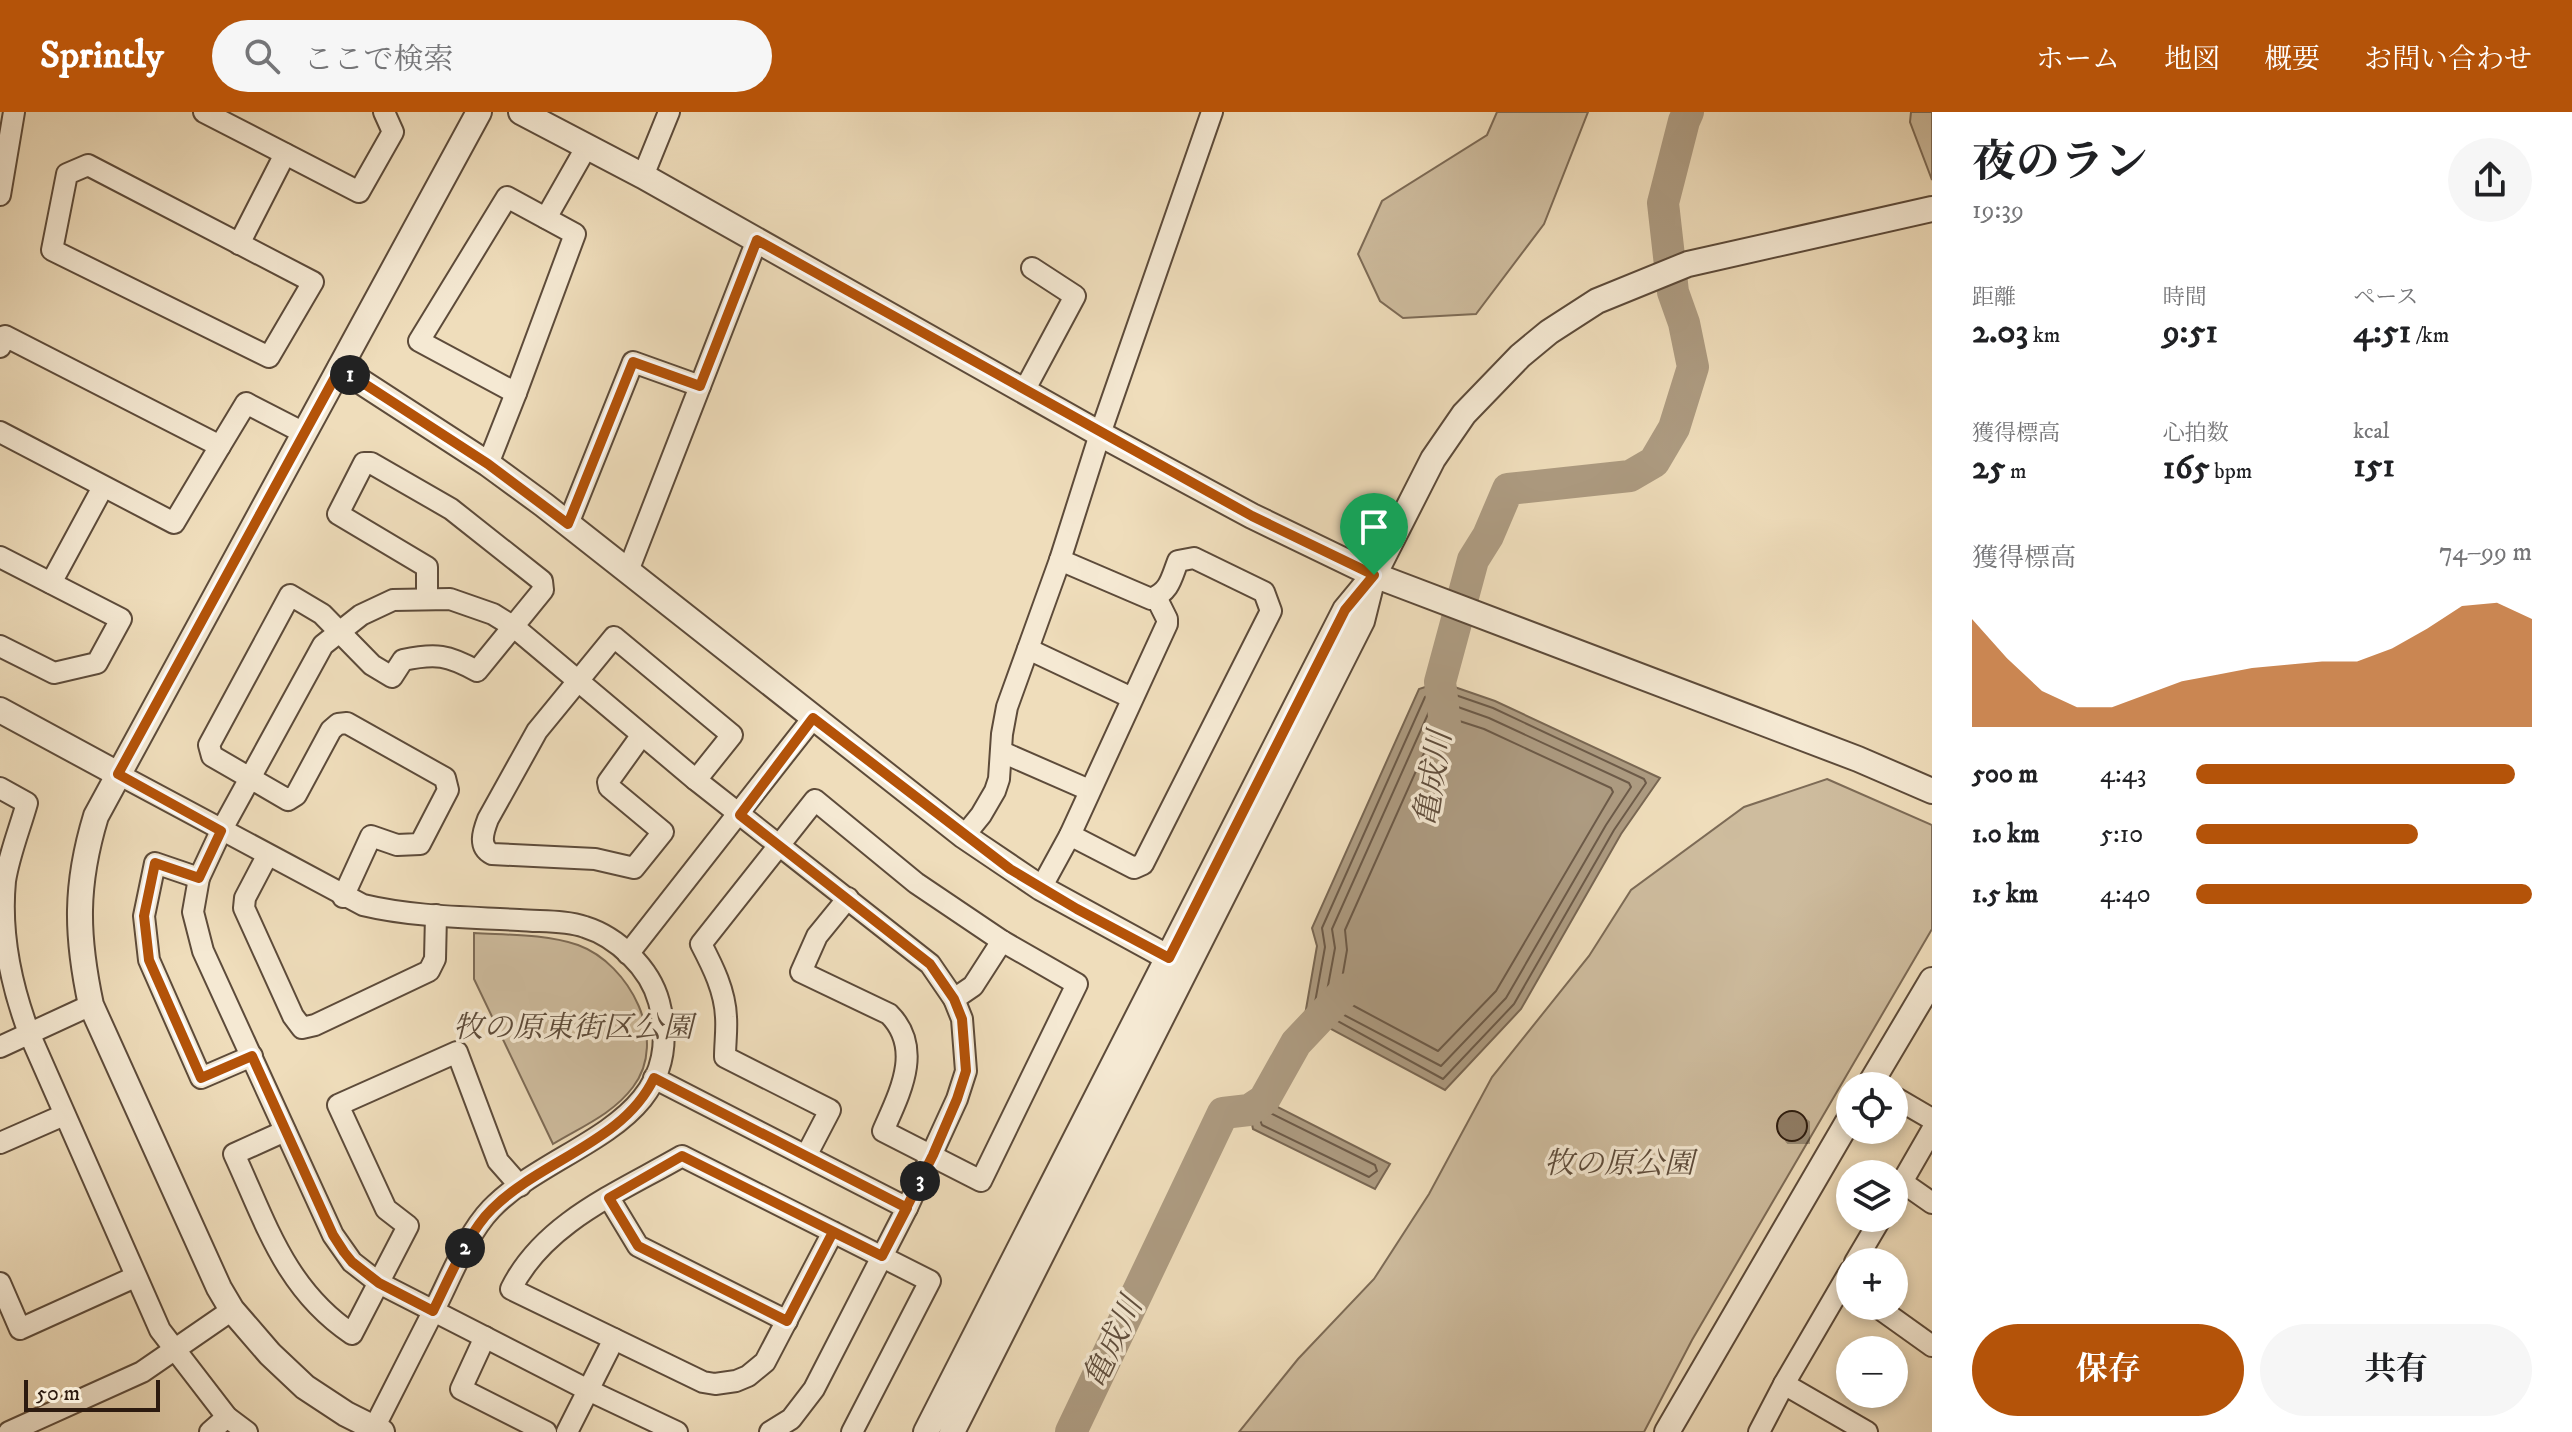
<!DOCTYPE html>
<html lang="ja">
<meta charset="utf-8">
<style>
body{margin:0;font-family:"IM FELL DW Pica","Noto Serif JP",serif;background:#f6f6f6;color:#202124;height:100vh;display:flex;flex-direction:column;font-size:30px;white-space:nowrap}
*{box-sizing:border-box;margin:0}
p{font-size:26px;color:#757577}
.icon{flex:none;width:44px;height:44px;fill:none;stroke:currentColor;stroke-width:2;stroke-linecap:round;stroke-linejoin:round}
.map{position:relative;flex:1;overflow:hidden}
.panel{display:flex;flex-direction:column;background:#fff;width:640px}
.panel>*{flex:none}
.fabs{position:absolute;left:1836px;top:960px;display:grid;gap:16px}
.fabs a{display:grid;place-items:center;width:72px;height:72px;border-radius:50%;background:#fff;box-shadow:0 4px 12px #0003;font-size:40px}
.scale{position:absolute;left:24px;bottom:20px;width:136px;box-sizing:border-box;padding-left:8px;border:4px solid #2c1a0f;border-top:0;font-size:22px;line-height:28px;white-space:nowrap;color:#2c1a0f;-webkit-text-stroke:6px #f5e9d3;paint-order:stroke}
.pin{position:absolute;display:grid;place-items:center;width:68px;height:68px;color:#fff;margin:-82px -34px;border-radius:50% 50% 50% 0;rotate:-45deg;box-shadow:0 0 8px #0007}
.pin .icon{rotate:45deg}
.km{position:absolute;width:40px;height:40px;margin:-20px;border-radius:50%;background:#222;color:#fff;font-size:22px;line-height:40px;text-align:center}
.round{display:grid;place-items:center;flex:none;width:84px;height:84px;border-radius:42px;background:#f6f6f6}
.overview{display:flex;align-items:center;justify-content:space-between;height:136px;padding:0 40px}
h1{font-size:44px;font-weight:700;line-height:60px}
.stats{display:grid;grid-template-columns:repeat(3,1fr);gap:12px;height:136px;padding:8px 40px}
.stats div{display:grid;align-content:center}
.stats b{font-size:34px;font-weight:700}
.stats small{font-size:22px;font-weight:400}
.stats p{font-size:22px}
.chart{height:224px;padding:16px 40px}
.chart p{display:flex;justify-content:space-between}
.chart svg{width:100%;height:144px;margin-top:8px;fill:#b45309;opacity:.7}
.action{display:flex;gap:16px;margin-top:auto;padding:16px 40px}
.action a{flex:1;height:92px;border-radius:48px;background:#b45309;color:#fff;font-size:32px;font-weight:700;line-height:92px;text-align:center}
.action a+a{background:#f6f6f6;color:#202124}
ul{padding:0 40px;list-style:none;font-size:26px}
li{display:grid;grid-template-columns:128px 96px 1fr;align-items:center;height:60px}
li i{height:20px;border-radius:10px;background:#b45309}
header{display:flex;align-items:center;gap:48px;box-sizing:border-box;height:112px;padding:0 40px;background:#b45309;color:#fff}
header strong{font-size:38px}
nav{display:flex;gap:44px;margin-inline-start:auto;font-size:28px}
.search{width:560px;height:72px;background:#f6f6f6;display:flex;align-items:center;gap:20px;box-sizing:border-box;padding:0 28px;border-radius:44px;color:#757577;font-size:30px}
main{display:flex;flex:1;min-height:0}
.map>svg:first-child{display:block}
</style>
<header>
<strong>Sprintly</strong>
<div class="search"><svg class="icon" aria-label="search" viewBox="0 0 24 24"><circle cx="10" cy="10" r="6"/><path d="M15 15l6 6"/></svg>ここで検索</div>
<nav><a>ホーム</a><a>地図</a><a>概要</a><a>お問い合わせ</a></nav>
</header>
<main>
<div class="map">
<svg width="1932" height="1320" viewBox="0 0 1932 1320">
<defs>
<filter id="shadow"><feDropShadow dx="7" dy="7" stdDeviation="0" flood-color="#0004"/></filter>
</defs>
<rect width="100%" height="100%" fill="#efddbb"/>
<filter id="stains"><feTurbulence type="fractalNoise" baseFrequency=".0025" numOctaves="4"/><feColorMatrix values="0 0 0 0 .2 0 0 0 0 .09 0 0 0 0 .02 0 0 0 .5 -.17"/></filter>
<radialGradient id="worn" r=".72"><stop offset=".6" stop-color="#630" stop-opacity="0"/><stop offset="1" stop-color="#630" stop-opacity=".3"/></radialGradient>
<!-- green -->
<g fill="#cebc9e" stroke="#7d6b56" stroke-width="2">
<path d="M1497,0H1588L1544,112L1476,202L1403,206L1380,189L1358,142L1382,89L1487,23Z"/>
<path d="M1911,0H1932V68L1910,10Z"/>
<path d="M1827,667L1932,713V817L1692,1228L1644,1320H1239L1298,1247L1374,1167L1429,1082L1492,965L1589,844L1631,778L1744,695Z"/>
<path d="M474,821C509,823 545,822 578,833C630,852 669,928 633,975C613,1002 581,1015 553,1032L474,867Z"/>
</g>
<!-- water -->
<g fill="#ad9b81" stroke="#796753" stroke-width="2">
<path d="M1440,570L1495,589L1660,666L1621,722L1521,897L1445,978L1305,903L1317,834L1312,816L1419,577Z"/>
<path d="M1264,988L1390,1052L1375,1077L1253,1017L1249,998Z"/>
</g>
<g fill="none" stroke-linecap="round" stroke-linejoin="round">
<!-- shore -->
<g stroke="#6c5a48" stroke-width="2">
<path d="M1441,578L1493,596L1644,667L1646,671L1614,718L1514,892L1443,967L1314,896L1325,835L1322,816L1425,585Z"/>
<path d="M1441,589L1489,606L1629,671L1631,675L1606,713L1506,886L1441,954L1327,894L1325,890L1335,836L1332,817L1432,593Z"/>
<path d="M1441,603L1484,617L1611,676L1613,680L1496,879L1438,939L1341,887L1339,884L1347,838L1345,818Z"/>
<path d="M1264,998L1375,1053L1377,1059L1369,1065L1262,1013L1258,1003Z"/>
</g>
<!-- river -->
<g stroke="#ad9b81" stroke-width="32">
<path d="M1445,612L1440,570L1473,448L1488,424L1508,377L1630,364L1654,350L1674,316L1693,255L1684,211L1673,180L1663,91L1684,9L1688,0"/>
<path d="M1071,1320L1223,1001L1249,998L1264,988L1296,931L1347,877"/>
</g>
</g>
<!-- building -->
<circle fill="#917f68" stroke="#2c1a0f" stroke-width="2" filter="url(#shadow)" cx="1792" cy="1014" r="15"/>
<g fill="none" stroke-linecap="round" stroke-linejoin="round">
<defs>
<g id="minor">
<path d="M204,0L359,80L393,20L384,0"/>
<path d="M88,53L313,170L269,245L52,138L67,62Z"/>
<path d="M643,64L669,0"/>
<path d="M0,83L14,0"/>
<path d="M507,85L575,122L516,281L419,229Z"/>
<path d="M546,106L587,34"/>
<path d="M239,132L285,42"/>
<path d="M0,235L5,224L220,334L174,411L0,320"/>
<path d="M1024,279L1075,184L1032,156"/>
<path d="M220,334L246,291L304,321"/>
<path d="M488,352L516,281"/>
<path d="M568,412L633,250L700,274"/>
<path d="M0,445L121,507L97,551L54,561L0,534"/>
<path d="M1060,448L1151,487C1170,479 1171,467 1178,449L1194,446L1264,480L1271,499L1143,752L1134,756L1070,723"/>
<path d="M628,459L757,128"/>
<path d="M51,471L103,375"/>
<path d="M1028,537L1132,586"/>
<path d="M641,624L608,670L609,675L663,720L634,756L595,747L492,742C478,735 483,720 488,707L537,619L614,525L732,623L696,668"/>
<path d="M1002,640L1089,678"/>
<path d="M118,662L363,793C413,805 467,805 519,808C540,810 565,808 585,815C617,825 650,856 659,890C691,1015 555,1030 491,1097C468,1121 452,1162 437,1192C416,1233 395,1274 374,1316"/>
<path d="M0,676L27,691C20,716 9,743 5,769C0,821 11,873 29,921L160,1218L227,1305L247,1320"/>
<path d="M964,724L981,703L995,679L999,667L1002,622L1007,595L1060,448L1100,322L1212,0"/>
<path d="M267,744L245,786L244,796L293,904L302,916L315,913L429,859L435,847L436,803"/>
<path d="M199,766L155,751L144,804L149,848L201,966L252,944"/>
<path d="M1041,776L1070,723L1167,512V507L1156,485"/>
<path d="M343,785L371,724L397,733L420,732L448,678L445,666L347,611L338,612L331,618L296,683L288,688L212,644L209,633L290,483L322,502L372,553L392,565L403,548C436,541 448,543 477,559L543,478L542,469L451,397L371,351H364L338,402L427,455V486"/>
<path d="M628,842L813,606"/>
<path d="M954,887L973,874L1002,829"/>
<path d="M0,935L91,893"/>
<path d="M654,966L907,1096"/>
<path d="M1894,985L1932,1007"/>
<path d="M285,1019L234,1042C266,1111 285,1177 352,1222L408,1114L386,1097L338,993L457,940L498,1049L520,1074"/>
<path d="M0,1031L64,1003"/>
<path d="M806,1044L830,998L725,945C725,932 727,918 726,905C725,879 713,855 701,832L815,688L916,771L1002,829L1077,872L981,1069L883,1019C899,982 924,937 889,902L801,860L817,824L848,786"/>
<path d="M1902,1070L1932,1091"/>
<path d="M1894,1084L1932,1018"/>
<path d="M609,1086L638,1134L787,1209"/>
<path d="M833,1120L765,1250L748,1264L736,1269L715,1272L703,1270L511,1177C544,1110 620,1080 682,1044L930,1169L852,1320"/>
<path d="M1855,1150L1881,1106"/>
<path d="M0,1171L20,1217L135,1165"/>
<path d="M1876,1194L1932,1234"/>
<path d="M485,1225L461,1277L546,1320"/>
<path d="M1784,1272L1867,1320"/>
<path d="M9,1320L142,1260L232,1198"/>
<path d="M210,1320L227,1305"/>
<path d="M567,1320L614,1227"/>
<path d="M677,1320L588,1278L379,1171L352,1150L333,1123L203,839L193,800L199,766L221,719L323,533L361,503L393,488L450,487L493,502L514,515L696,668L930,852L954,887L962,907L966,959L957,987L907,1096L814,1277L791,1307L770,1320"/>
<path d="M1759,1320L1784,1272L1850,1159"/>
</g>
<g id="tertiary">
<path d="M521,0L643,64L1100,322L1252,404L1374,463L1858,647L1932,679"/>
<path d="M340,256L488,352L544,393L964,724L1041,776L1169,846"/>
<path d="M0,598L118,662"/>
<path d="M1869,974L1932,868"/>
<path d="M382,1320L346,1302L305,1275L270,1242L232,1198L219,1176L91,893C76,823 75,773 96,704L479,0"/>
<path d="M926,1320L1345,498L1374,463L1433,347L1464,302L1520,244L1549,220L1597,189L1688,152L1932,97"/>
<path d="M952,1320L1362,509L1372,469"/>
<path d="M1667,1320L1850,1006"/>
</g>
</defs>
<!-- minor casing -->
<use href="#minor" stroke="#5d4b3a" stroke-width="24"/>
<!-- tertiary casing -->
<use href="#tertiary" stroke="#5d4b3a" stroke-width="28"/>
<!-- minor -->
<use href="#minor" stroke="#f5e9d3" stroke-width="20"/>
<!-- tertiary -->
<use href="#tertiary" stroke="#f5e9d3" stroke-width="24"/>
</g>
<g fill="none" stroke-linecap="round" stroke-linejoin="round">
<defs>
<path id="route" d="M1374,463L1252,404L757,128L700,274L633,250L568,412L488,352L340,256L118,662L221,719L199,766L155,751L144,804L149,848L201,966L252,944L333,1123L344,1140L352,1150L379,1171L433,1199C448,1169 468,1120 492,1097C541,1048 624,1030 654,966L907,1096L882,1144L682,1044L609,1086L638,1134L787,1209L833,1120L882,1144L933,1043L957,987L966,959L962,907L954,887L930,852L740,703L813,606L1010,757L1077,797L1169,846L1345,498L1374,463"/>
</defs>
<!-- route casing -->
<use href="#route" stroke="#fff" stroke-width="16"/>
<!-- route -->
<use href="#route" stroke="#b45309" stroke-width="10"/>
</g>
<g text-anchor="middle" dominant-baseline="central" stroke-width="7" stroke-linejoin="round" paint-order="stroke">
<!-- park labels -->
<g font-size="30" font-style="italic" fill="#5d4b3a" stroke="#f5e9d3">
<text x="573" y="916">牧の原東街区公園</text>
<text x="1619" y="1052">牧の原公園</text>
</g>
<!-- water labels -->
<g font-size="32" font-style="italic" fill="#604e3d" stroke="#f5e9d3">
<text transform="translate(1434 667) rotate(-81)">亀成川</text>
<text transform="translate(1114 1231) rotate(-65)">亀成川</text>
</g>
</g>
<rect width="100%" height="100%" filter="url(#stains)"/>
<rect width="100%" height="100%" fill="url(#worn)"/>
</svg>
<div class="fabs">
<a><svg class="icon" aria-label="locate" viewBox="0 0 24 24"><circle cx="12" cy="12" r="6"/><path d="M12 2v4M12 18v4M2 12h4M18 12h4"/></svg></a>
<a><svg class="icon" aria-label="layers" viewBox="0 0 24 24"><path d="M12 4l9 5-9 5-9-5zM3 14l9 5 9-5"/></svg></a>
<a>+</a>
<a>−</a>
</div>
<div class="scale">50 m</div>
<div class="pin" style="left:1374px;top:463px;background:#1e9e55"><svg class="icon" aria-label="arrive" viewBox="0 0 24 24"><path d="M6 21V4h12l-3 4 3 4H6"/></svg></div>
<b class="km" style="left:350px;top:263px">1</b>
<b class="km" style="left:465px;top:1136px">2</b>
<b class="km" style="left:920px;top:1069px">3</b>
</div>
<section class="panel">
<div class="overview"><div><h1>夜のラン</h1><p>19:39</p></div><a class="round"><svg class="icon" aria-label="share" viewBox="0 0 24 24"><path d="M12 15V3M7 8l5-5 5 5M5 13v7h14v-7"/></svg></a></div>
<div class="stats">
<div><p>距離</p><b>2.03<small> km</small></b></div>
<div><p>時間</p><b>9:51</b></div>
<div><p>ペース</p><b>4:51<small> /km</small></b></div>
</div>
<div class="stats">
<div><p>獲得標高</p><b>25<small> m</small></b></div>
<div><p>心拍数</p><b>165<small> bpm</small></b></div>
<div><p>kcal</p><b>151</b></div>
</div>
<div class="chart"><p><span>獲得標高</span>74–99 m</p>
<svg viewBox="0 0 160 44" preserveAspectRatio="none"><path d="M0 44V11L10 23L20 33L30 38L40 38L50 34L60 30L70 28L80 26L90 25L100 24L110 24L120 20L130 14L140 7L150 6L160 11V44z"/></svg>
</div>
<ul>
<li><b>500 m</b>4:43<i style="width:95%"></i></li>
<li><b>1.0 km</b>5:10<i style="width:66%"></i></li>
<li><b>1.5 km</b>4:40<i style="width:100%"></i></li>
</ul>
<div class="action"><a>保存</a><a>共有</a></div>
</section>
</main>
